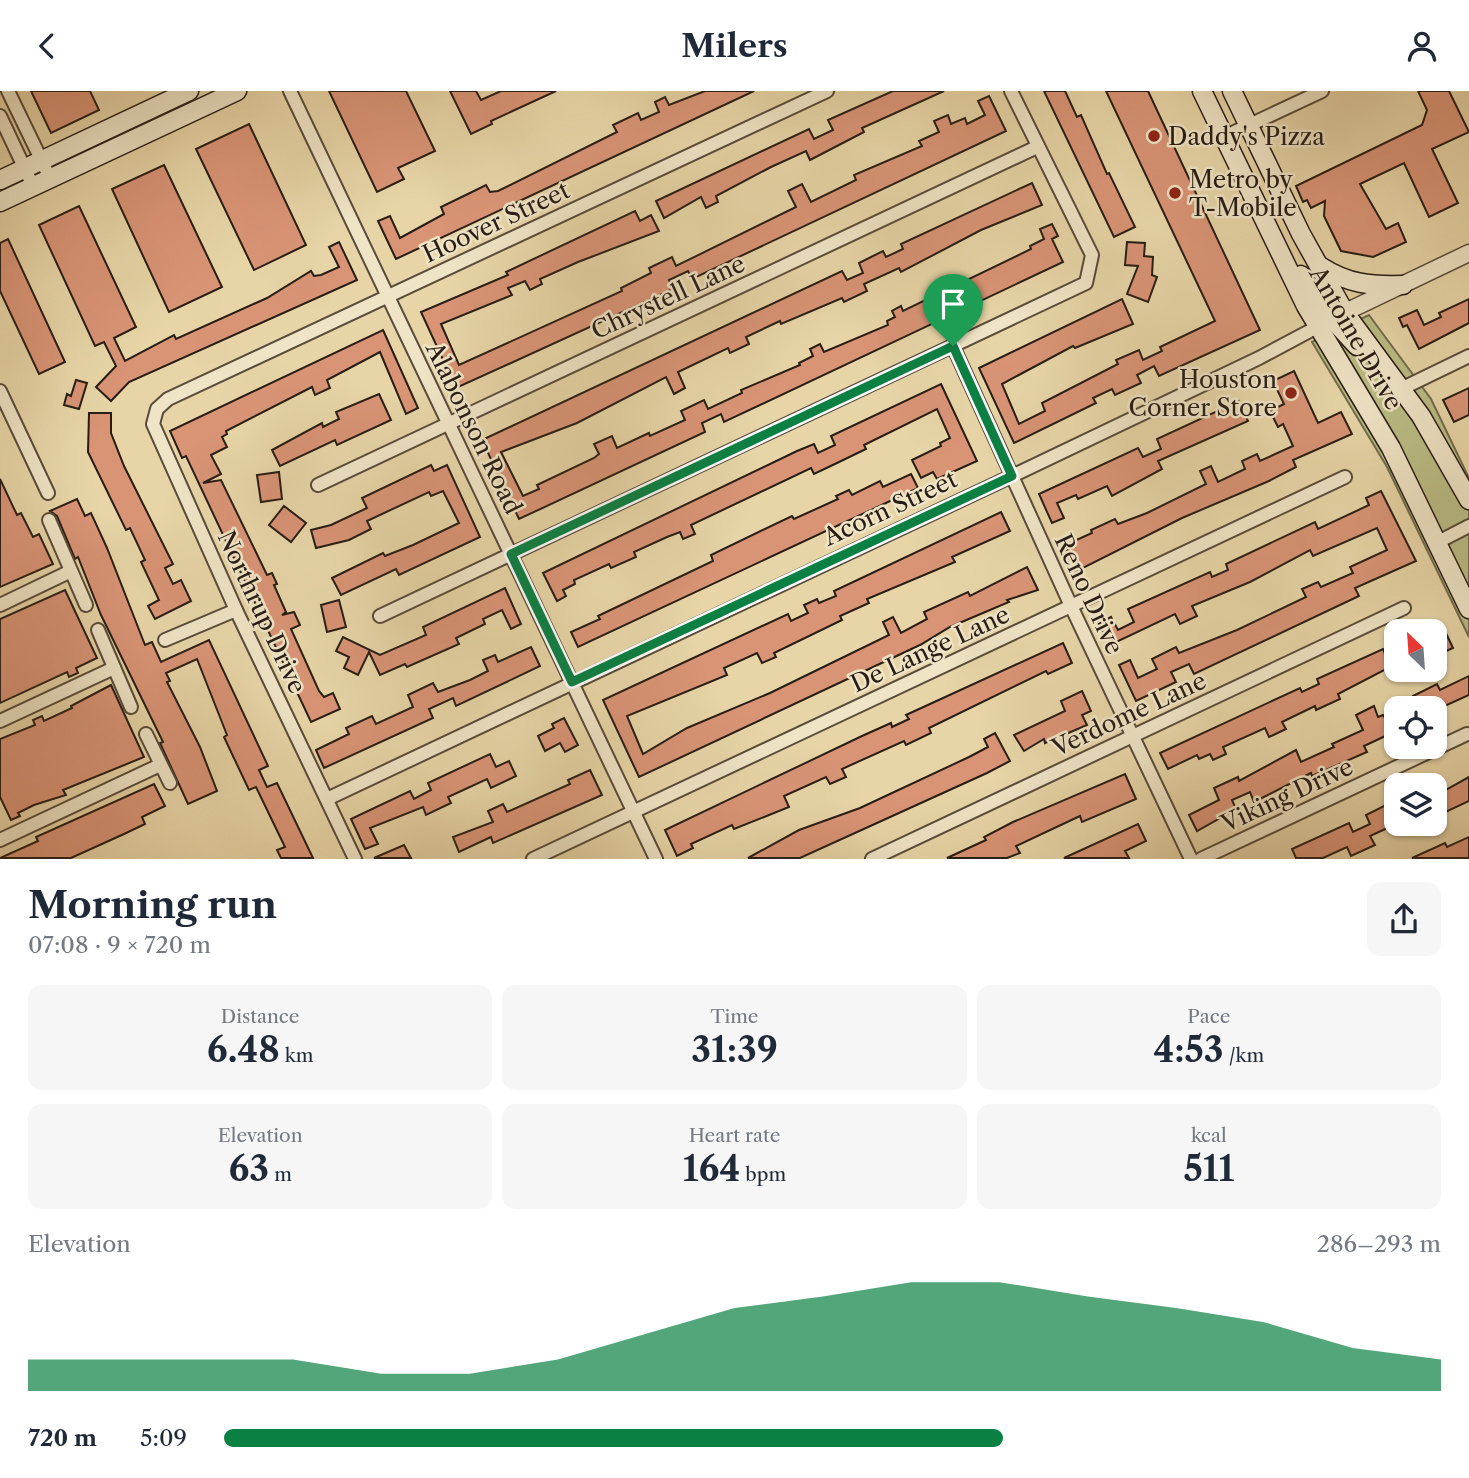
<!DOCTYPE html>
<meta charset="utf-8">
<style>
body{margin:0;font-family:"Libre Caslon Text",serif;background:#f6f6f7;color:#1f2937;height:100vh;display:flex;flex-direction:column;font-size:26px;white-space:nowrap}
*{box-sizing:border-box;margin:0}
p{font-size:23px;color:#747a83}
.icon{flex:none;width:38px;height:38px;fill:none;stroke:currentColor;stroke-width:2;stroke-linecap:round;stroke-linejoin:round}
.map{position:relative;height:768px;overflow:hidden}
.details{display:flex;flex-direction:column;background:#fff;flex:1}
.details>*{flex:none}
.needle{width:46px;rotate:335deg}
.fabs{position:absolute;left:1384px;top:528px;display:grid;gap:14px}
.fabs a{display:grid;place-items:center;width:63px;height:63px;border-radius:14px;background:#fff;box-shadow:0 2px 5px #0004;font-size:35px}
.pin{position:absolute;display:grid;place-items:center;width:60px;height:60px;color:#fff;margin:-72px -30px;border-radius:50% 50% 50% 0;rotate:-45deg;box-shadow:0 0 7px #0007}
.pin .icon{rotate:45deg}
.round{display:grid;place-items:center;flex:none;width:74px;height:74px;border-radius:14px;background:#f6f6f7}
.headline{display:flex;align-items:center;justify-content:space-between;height:119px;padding:0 28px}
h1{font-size:38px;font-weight:800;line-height:52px}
.figures{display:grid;grid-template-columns:repeat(3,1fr);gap:10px;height:119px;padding:7px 28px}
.figures div{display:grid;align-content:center;border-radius:14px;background:#f6f6f7;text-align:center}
.figures b{font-size:35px;font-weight:800}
.figures small{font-size:19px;font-weight:400}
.figures p{font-size:19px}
.chart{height:196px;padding:14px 28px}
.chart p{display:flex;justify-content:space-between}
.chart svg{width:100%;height:126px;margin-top:7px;fill:#0b8043;opacity:.7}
ul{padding:0 28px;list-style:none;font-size:23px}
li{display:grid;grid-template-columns:112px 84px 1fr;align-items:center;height:52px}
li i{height:18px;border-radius:9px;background:#0b8043}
header{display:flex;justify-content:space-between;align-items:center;height:91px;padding:0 28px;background:#fff;font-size:32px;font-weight:800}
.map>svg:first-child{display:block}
</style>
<header><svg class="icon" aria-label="back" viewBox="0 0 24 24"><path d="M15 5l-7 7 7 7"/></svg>Milers<svg class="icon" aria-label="person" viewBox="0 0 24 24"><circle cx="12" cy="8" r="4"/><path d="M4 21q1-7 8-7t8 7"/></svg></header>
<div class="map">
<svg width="1469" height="768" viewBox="0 0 1469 768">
<rect width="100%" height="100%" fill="#e7d5a7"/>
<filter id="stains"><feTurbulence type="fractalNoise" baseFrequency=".00286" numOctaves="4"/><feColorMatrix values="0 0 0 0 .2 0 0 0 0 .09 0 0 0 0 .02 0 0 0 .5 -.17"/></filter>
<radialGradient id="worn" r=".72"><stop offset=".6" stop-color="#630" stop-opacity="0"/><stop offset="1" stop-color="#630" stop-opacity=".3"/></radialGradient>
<!-- green -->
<path fill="#babc84" stroke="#716c4c" stroke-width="2" d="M1369,224L1431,308L1469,387V546L1387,376L1312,251Z"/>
<!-- building -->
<g fill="#d99476" stroke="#281d15" stroke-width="2">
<path d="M31,0H90L99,19L51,42Z"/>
<path d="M329,0H406L435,60L398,77L404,88L377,101Z"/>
<path d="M450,0H476L481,9L501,0H556L491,30L492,33L471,43Z"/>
<path d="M705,0H754L396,168L378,130L390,125L400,147L444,123L441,116L474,100L486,94L490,101L498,100L617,41L613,34L638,22L641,29L659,21L655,11L665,6L669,14Z"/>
<path d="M893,0H944L862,37L864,41L810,69L806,60L771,76L716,105L718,111L706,117L701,106L664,127L656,110L809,38L814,48L833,39L828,29Z"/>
<path d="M1044,0H1065L1077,26L1081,24L1107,83L1109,82L1135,136L1114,146Z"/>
<path d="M1106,0H1148L1260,239L1159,285L1154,275L1137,284L1141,292L1115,304L1112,298L1093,307L1096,312L1014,352L979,277L1122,208L1133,233L1075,257L1073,255L1002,293L1019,333L1045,320L1042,312L1118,273L1116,269L1139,259L1143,269L1162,260L1160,256L1215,230Z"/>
<path d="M1418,0H1449L1469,41L1432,58L1458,112L1429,126L1404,72L1360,93L1386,138L1398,132L1406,151L1373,166L1341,160L1324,125L1325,110L1311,117L1307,109L1303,111L1296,95L1422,34L1427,19Z"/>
<path d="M989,5L1006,40L692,188L688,180L669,189L673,198L456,297L421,221L508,184L506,181L635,120L640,130L651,124L659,140L578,171L540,188L542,193L530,199L525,190L508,197L512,204L441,233L459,274L622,200L621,197L651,182L649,177L672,166L676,175L796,116L788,100L802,93L811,111L856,89L854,84L922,55L919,50L939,41L934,30L948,24L951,33L965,27L967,33L985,24L978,10Z"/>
<path d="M249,33L306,154L254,179L196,58Z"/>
<path d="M164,74L222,196L169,221L112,98Z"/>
<path d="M1032,92L1042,114L981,139L901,181L899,177L864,193L867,200L844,211L842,207L781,233L780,230L746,246L749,253L730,262L728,257L678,281L685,297L674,303L666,286L577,332L501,361L523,405L539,398L537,394L594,367L599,363L594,353L612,345L617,357L649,342L650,345L685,329L681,320L704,309L708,318L742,302L741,299L800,274L799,272L813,265L810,258L820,253L824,261L888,234L887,230L895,226L892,220L901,215L903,220L1031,158L1030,155L1044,148L1040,138L1052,133L1058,145L1052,148L1063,171L724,331L721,323L702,332L705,341L519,428L482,349L842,180L847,189L863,182L859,172L883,160L886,166L903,158L901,153Z"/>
<path d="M79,115L136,236L114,247L125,270L174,244L176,248L267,207L311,180L314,185L321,184L339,176L329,156L339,151L357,189L129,291L111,310L96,296L116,275L104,251L95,255L39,134Z"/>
<path d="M8,148L65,271L39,283L0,200V152Z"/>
<path d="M1127,151L1145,152L1144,165L1153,166L1152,184L1157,186L1148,211L1127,203L1138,175L1125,174Z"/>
<path d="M1469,208V232L1419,258L1407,234L1403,236L1399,227L1417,219L1424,234L1441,226L1439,222Z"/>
<path d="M383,239L418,317L406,323L380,261L327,289L330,297L315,304L312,296L226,340L227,343L222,346L227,356L211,364L221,383L203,392L221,389L267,484L272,482L277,493L274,494L286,521L282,524L294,521L300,534L291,538L319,600L324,606L333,602L340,618L311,631L186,365L182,367L170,340Z"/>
<path d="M1294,280L1318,332L1341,321L1352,343L1293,369L1296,376L1269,390L1182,427L1075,481L1066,460L1075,456L1072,451L1092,442L1091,439L1115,428L1118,433L1147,422L1206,393L1200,380L1211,375L1218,391L1245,378L1242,370L1257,363L1260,370L1293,355L1283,333L1278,336L1270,320L1284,313L1273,290Z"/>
<path d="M76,289L87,292L79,318L64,314L67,303L71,305Z"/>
<path d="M941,293L977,370L937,388L933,381L921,387L912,369L941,355L940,352L950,347L937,318L864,354L866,358L837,372L814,383L811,377L691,434L695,443L683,448L680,441L667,446L634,461L636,466L611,477L609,473L574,489L575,493L563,499L566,505L557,510L543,482L797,360L814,353L818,362L835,354L831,345Z"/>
<path d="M1469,297V324L1454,331L1443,309Z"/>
<path d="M379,303L391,329L337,354L335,349L280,375L272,359L322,332L323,336L339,328L336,321Z"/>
<path d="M1239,310L1248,330L1158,370L1162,378L1112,405L1107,395L1078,408L1076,404L1057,412L1064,427L1052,432L1039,403L1138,357L1143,366L1161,358L1157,348Z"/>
<path d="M89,322H111V342L124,375L173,473L165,477L173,493L181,489L191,510L155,528L148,515L159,509L141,471L145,469L130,437L126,439L88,361Z"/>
<path d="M431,374L434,380L447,374L480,446L399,484L396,478L341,504L332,487L383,462L385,465L413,454L459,432L443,400L431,405L429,401L367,430L371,438L349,449L316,457L311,439L331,434L367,417L362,407Z"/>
<path d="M279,381L282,408L261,411L257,384Z"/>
<path d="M911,383L918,397L578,556L571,541L600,528L598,525L713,470L711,464L792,425L794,428L838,408L836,405L849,399L852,404L880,390L883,396Z"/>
<path d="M0,388L17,424L21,422L33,446L39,443L53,473L0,496Z"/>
<path d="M1381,400L1416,470L1355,497L1359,505L1194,583L1189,573L1171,581L1176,591L1136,610L1119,574L1130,569L1138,587L1157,578L1152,568L1176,556L1179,562L1237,539L1306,506L1302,498L1318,491L1321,496L1353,482L1350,476L1387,459L1377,437L1313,465L1310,459L1250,491L1192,515L1197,525L1180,533L1175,523L1110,554L1099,533L1111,526L1118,539L1134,531L1128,518L1210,481L1212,486L1228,479L1226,473L1315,431L1318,438L1369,414L1366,407Z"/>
<path d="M77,408L85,425L91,422L107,457L145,554L152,551L161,571L209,549L268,675L259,679L267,696L277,692L313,767H281L277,759L285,756L256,696L249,699L224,646L227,644L197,568L166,582L170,590L167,591L200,656L217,700L188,713L160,652L163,651L101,524L78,466L75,468L57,425L50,420Z"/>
<path d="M284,415L306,432L291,451L269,434Z"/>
<path d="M1001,421L1010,440L952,466L955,471L867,508L869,512L840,525L842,529L774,562L776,566L762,572L757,562L724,577L727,584L627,625L643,663L687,637L770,602L889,544L883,531L893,526L901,542L927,528L924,521L968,501L970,505L1027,476L1038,499L1007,509L1009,511L950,536L920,554L639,686L603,609L788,523L791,530L808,522L804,514L817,508L819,512L836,505L834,500Z"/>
<path d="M505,497L521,533L511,538L502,519L483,528L485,533L456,547L459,553L407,576L405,573L380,584L369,561L358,584L344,577L349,566L336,560L343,546L380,564L426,544L423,536Z"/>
<path d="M65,499L97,567L76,577L78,582L69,586L67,581L0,612V528Z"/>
<path d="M339,509L346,536L327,541L321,514Z"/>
<path d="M1444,538L1453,557L1435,565V542Z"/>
<path d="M1063,552L1072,572L1048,583L1046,580L929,637L931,642L906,654L904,650L842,678L846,686L830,693L826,686L784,705L789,716L734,738L732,734L691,753L693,757L677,765L665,739L862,645L891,632L892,636L909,628L906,624Z"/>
<path d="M531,556L540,575L456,615L453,607L429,618L433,627L324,677L316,659L349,643L346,637L372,625L376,633L413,616L408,604L433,592L438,601L470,589L488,580L483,569L495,564L498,571Z"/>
<path d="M1383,558L1386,565L1396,560V573L1338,603L1340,608L1316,619L1315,615L1282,631L1286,638L1269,646L1265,637L1223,656L1226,663L1213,669L1210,663L1199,668L1197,664L1168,678L1160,662L1300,597L1302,601L1319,593L1317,588Z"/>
<path d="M1469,585V604L1438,618H1419L1413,605L1437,593L1440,599Z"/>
<path d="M111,594L144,666L63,699L66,704L34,714L18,722L20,725L11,729L0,706V648L35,634L33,629L42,625L44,630L72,617L71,615Z"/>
<path d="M1082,600L1091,620L1082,624L1087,634L1045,652L1044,648L1024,660L1014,644L1065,620L1061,610Z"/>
<path d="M1374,615L1378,626L1383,624L1385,627L1396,622V640L1364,655L1367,661L1312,685L1311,682L1254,711L1250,701L1232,709L1236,718L1197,740L1189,724L1219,709L1214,697L1238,686L1239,690L1296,659L1301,671L1334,656L1332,653L1363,639L1356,624Z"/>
<path d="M564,627L578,654L565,661L560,652L545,660L538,645L554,637L552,633Z"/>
<path d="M995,642L1010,670L987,682L800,767H748L799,739L860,717L969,666L988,656L984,648Z"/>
<path d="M490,663L496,676L509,670L516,685L491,697L487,688L448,706L451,712L426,724L423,716L370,737L378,753L365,758L351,728L410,700L414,708L431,699L428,692Z"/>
<path d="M590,679L602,704L493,752L491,746L459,761L453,746L493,731L488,720L503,713L507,721L570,693L568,689Z"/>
<path d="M1125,683L1136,708L1082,731L1080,725L1016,755L1020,762L1007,767H947L986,749L984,746L1013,731Z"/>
<path d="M1469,686V710L1435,726V705Z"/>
<path d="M154,693L165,715L142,726L145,733L124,743L71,767H0L38,750L36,746Z"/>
<path d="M1396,709V733L1370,745L1375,754L1351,765L1347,756L1323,767H1296L1292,758L1349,732L1353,741L1370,733L1366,724Z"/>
<path d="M1138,733L1146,750L1125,760L1129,767H1064Z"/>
<path d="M1469,746V767H1412L1445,752L1447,756Z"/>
<path d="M404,754L411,767H374Z"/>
</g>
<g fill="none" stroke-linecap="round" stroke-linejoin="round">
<defs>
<g id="minor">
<path d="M8,0L50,87"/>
<path d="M290,0L656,768"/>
<path d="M0,25L33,95"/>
<path d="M1224,46L1322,0"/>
<path d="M953,255L1071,515L1191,768"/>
<path d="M1401,298L1469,265"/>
<path d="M0,300L48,402"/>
<path d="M318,394L1037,56"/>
<path d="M49,429L86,514"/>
<path d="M1438,451L1469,435"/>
<path d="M0,514L71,480"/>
<path d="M380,525L1086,192L1092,164L1011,0"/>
<path d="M98,539L131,616"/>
<path d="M165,549L236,519"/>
<path d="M0,630L114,577"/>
<path d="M146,643L170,692"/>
<path d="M327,708L1012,385L1259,267L1319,235"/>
<path d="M0,749L160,674"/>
<path d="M355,768L236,519L153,333L157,318L168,308L827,0"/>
<path d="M533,768L1345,386"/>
<path d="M872,768L1404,517"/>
<path d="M1201,768L1467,643"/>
</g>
<path id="tertiary" d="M1333,227L1469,162"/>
<g id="secondary">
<path d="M1202,0L1306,215L1391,357L1469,518"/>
<path d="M1232,0L1301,143L1345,222L1421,325L1469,409"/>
<path d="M0,89L189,0"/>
<path d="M0,111L237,0"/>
<path d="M1320,175C1348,193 1370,195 1403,194"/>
<path d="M1301,184L1332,228L1357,255"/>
</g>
</defs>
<!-- minor casing -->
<use href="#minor" stroke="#584b3a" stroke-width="16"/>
<!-- tertiary casing -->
<use href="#tertiary" stroke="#584b3a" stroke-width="19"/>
<!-- secondary casing -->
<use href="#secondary" stroke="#281d15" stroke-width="21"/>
<!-- minor -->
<use href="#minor" stroke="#efe4c6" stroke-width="12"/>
<!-- tertiary -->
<use href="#tertiary" stroke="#efe4c6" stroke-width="16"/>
<!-- secondary -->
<use href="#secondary" stroke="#efe4c6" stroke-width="18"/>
</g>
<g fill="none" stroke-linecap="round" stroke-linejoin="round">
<defs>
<path id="route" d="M953,255L1012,385L572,591L511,463Z"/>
</defs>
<!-- route casing -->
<use href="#route" stroke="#fff" stroke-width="14"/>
<!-- route -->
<use href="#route" stroke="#0b8043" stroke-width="9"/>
</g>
<!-- markers -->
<g fill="#8f2418" stroke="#efe4c6" stroke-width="2.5">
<circle cx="1154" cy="45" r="7"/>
<circle cx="1175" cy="102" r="7"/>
<circle cx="1291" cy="302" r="7"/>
</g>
<g text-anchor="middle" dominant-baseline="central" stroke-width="5" stroke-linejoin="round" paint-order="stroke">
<!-- poi labels -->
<g font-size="24" fill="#281d15" stroke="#efe4c6" text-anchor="start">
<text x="1168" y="45">Daddy's Pizza</text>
<text x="1189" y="88">Metro by<tspan x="1189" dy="28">T-Mobile</tspan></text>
<text x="1277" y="288" text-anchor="end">Houston<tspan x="1277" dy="28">Corner Store</tspan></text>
</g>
<!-- street labels -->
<g font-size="24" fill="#281d15" stroke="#efe4c6">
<text transform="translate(496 131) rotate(-25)">Hoover Street</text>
<text transform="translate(668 206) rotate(-25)">Chrystell Lane</text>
<text transform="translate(1356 247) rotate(60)">Antoine Drive</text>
<text transform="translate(474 337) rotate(64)">Alabonson Road</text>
<text transform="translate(890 417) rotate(-25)">Acorn Street</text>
<text transform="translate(1089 503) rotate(65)">Reno Drive</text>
<text transform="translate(262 521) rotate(65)">Northrup Drive</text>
<text transform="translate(930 558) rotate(-25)">De Lange Lane</text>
<text transform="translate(1129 623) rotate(-25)">Verdome Lane</text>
<text transform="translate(1287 704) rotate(-25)">Viking Drive</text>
</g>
</g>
<rect width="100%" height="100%" filter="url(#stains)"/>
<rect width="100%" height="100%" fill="url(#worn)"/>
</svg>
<div class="fabs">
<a><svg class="needle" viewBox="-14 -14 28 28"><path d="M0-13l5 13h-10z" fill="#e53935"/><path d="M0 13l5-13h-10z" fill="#747a83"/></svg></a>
<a><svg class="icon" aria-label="locate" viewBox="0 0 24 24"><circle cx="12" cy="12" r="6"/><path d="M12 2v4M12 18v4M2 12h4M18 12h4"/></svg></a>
<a><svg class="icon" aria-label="layers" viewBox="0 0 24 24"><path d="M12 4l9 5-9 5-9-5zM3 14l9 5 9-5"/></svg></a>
</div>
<div class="pin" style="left:953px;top:255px;background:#1e9e55"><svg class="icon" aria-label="arrive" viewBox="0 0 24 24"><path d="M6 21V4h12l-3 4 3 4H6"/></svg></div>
</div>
<section class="details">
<div class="headline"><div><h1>Morning run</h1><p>07:08 · 9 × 720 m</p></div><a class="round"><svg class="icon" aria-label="share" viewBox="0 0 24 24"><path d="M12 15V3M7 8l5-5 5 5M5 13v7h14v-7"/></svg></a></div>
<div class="figures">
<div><p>Distance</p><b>6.48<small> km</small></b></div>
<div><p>Time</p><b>31:39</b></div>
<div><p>Pace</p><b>4:53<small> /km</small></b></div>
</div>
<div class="figures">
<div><p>Elevation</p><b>63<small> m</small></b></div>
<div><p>Heart rate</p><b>164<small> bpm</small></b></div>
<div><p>kcal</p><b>511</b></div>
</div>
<div class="chart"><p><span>Elevation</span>286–293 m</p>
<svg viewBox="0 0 160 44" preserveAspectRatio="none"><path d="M0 44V33L10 33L20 33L30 33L40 38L50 38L60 33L70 24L80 15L90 11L100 6L110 6L120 11L130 15L140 20L150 29L160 33V44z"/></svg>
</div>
<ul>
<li><b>720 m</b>5:09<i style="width:64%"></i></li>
</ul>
</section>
